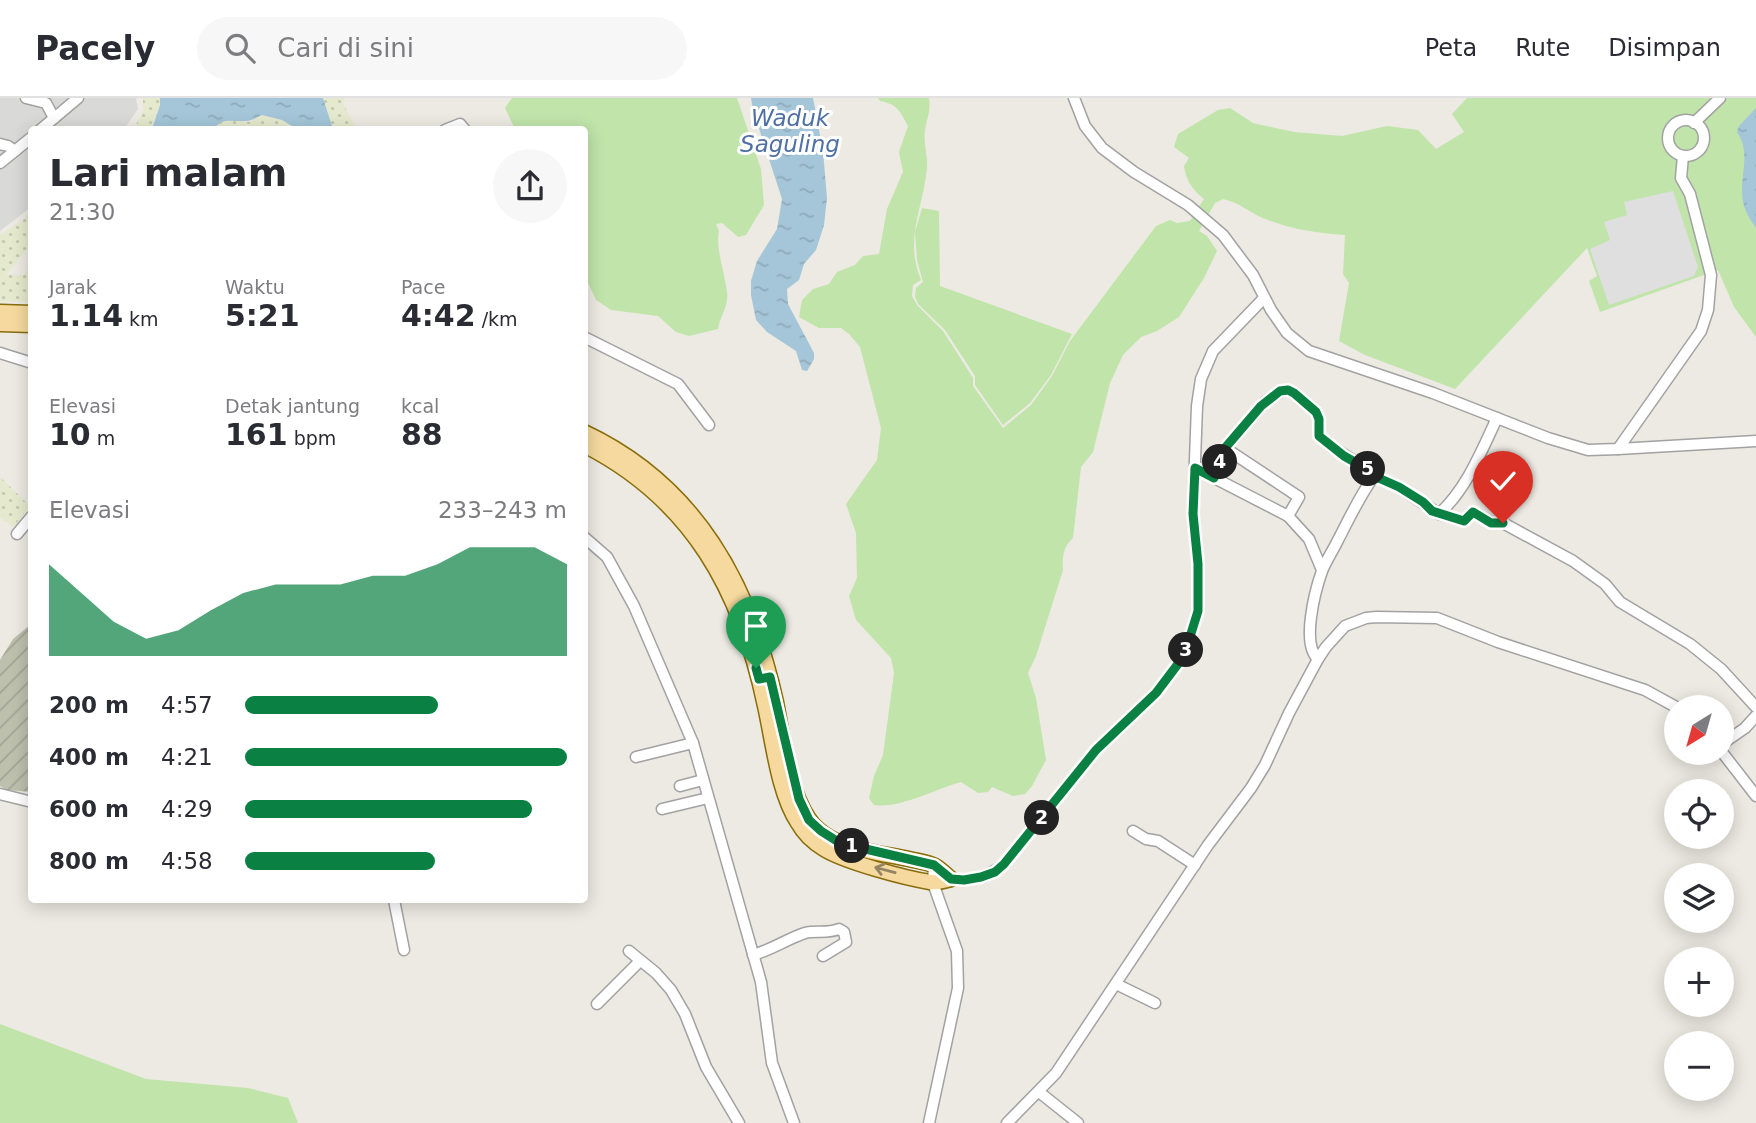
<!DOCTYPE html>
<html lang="id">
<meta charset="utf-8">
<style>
body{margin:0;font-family:"DejaVu Sans",sans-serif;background:#f7f7f7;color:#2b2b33;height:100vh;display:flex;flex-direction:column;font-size:26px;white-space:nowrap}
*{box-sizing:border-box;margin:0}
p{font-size:23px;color:#7c7c81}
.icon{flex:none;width:38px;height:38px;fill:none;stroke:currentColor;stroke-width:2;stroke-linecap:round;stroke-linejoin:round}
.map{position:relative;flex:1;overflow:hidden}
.details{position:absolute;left:28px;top:28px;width:560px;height:777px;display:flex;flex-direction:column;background:#fff;border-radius:7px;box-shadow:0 4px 18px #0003}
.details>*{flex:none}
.needle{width:46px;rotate:217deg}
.fabs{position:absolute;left:1664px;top:597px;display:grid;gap:14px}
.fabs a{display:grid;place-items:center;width:70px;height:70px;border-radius:50%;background:#fff;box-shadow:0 4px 18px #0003;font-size:35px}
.pin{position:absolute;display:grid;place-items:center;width:60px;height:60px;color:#fff;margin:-72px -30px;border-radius:50% 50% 50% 0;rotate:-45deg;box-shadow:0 0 7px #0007}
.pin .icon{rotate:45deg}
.km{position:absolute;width:35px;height:35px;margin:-18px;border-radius:50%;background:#222;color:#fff;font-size:19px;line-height:35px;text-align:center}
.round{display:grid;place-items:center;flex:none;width:74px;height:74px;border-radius:37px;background:#f7f7f7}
.headline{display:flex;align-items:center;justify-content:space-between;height:119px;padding:0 21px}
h1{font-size:38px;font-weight:600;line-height:52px}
.figures{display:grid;grid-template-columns:repeat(3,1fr);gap:10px;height:119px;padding:7px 21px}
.figures div{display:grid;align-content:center}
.figures b{font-size:30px;font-weight:600}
.figures small{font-size:19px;font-weight:400}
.figures p{font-size:19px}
.chart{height:196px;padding:14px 21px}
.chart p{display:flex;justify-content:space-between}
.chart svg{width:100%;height:126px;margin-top:7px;fill:#0b8043;opacity:.7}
ul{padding:0 21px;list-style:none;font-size:23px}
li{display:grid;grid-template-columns:112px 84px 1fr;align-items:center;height:52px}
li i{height:18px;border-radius:9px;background:#0b8043}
header{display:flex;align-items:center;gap:42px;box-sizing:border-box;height:98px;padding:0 35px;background:#fff;border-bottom:2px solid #e1e1e2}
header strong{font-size:33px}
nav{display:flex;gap:38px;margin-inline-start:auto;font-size:24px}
.search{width:490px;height:63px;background:#f7f7f7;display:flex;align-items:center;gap:18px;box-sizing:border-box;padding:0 24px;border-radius:38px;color:#7c7c81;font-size:26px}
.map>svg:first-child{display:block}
</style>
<header>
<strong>Pacely</strong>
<div class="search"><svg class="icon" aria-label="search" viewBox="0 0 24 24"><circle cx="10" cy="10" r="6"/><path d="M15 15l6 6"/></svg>Cari di sini</div>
<nav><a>Peta</a><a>Rute</a><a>Disimpan</a></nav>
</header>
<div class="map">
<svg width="1756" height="1025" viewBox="0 0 1756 1025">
<defs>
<pattern id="construction-furrows" width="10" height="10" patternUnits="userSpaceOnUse" patternTransform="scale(1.75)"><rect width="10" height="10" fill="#bec0ae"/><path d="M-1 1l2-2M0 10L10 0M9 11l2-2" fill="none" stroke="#a3a495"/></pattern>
<pattern id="farmland-dots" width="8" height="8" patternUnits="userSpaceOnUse" patternTransform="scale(1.75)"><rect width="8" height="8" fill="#e5eace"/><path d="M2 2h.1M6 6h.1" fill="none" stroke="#c4c8b0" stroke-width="1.8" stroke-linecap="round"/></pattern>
<pattern id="water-ripples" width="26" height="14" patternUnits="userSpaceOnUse" patternTransform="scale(1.75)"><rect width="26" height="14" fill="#a4c6d8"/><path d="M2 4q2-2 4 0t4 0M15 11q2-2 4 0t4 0" fill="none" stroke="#8daab9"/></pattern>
</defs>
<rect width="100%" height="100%" fill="#eceae2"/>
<!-- residential -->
<path fill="#d9d9d8" d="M0,0H136L138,11L124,31L32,32L31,109L0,133Z"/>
<!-- construction -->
<path fill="url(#construction-furrows)" d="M31,526V694L7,692L0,688V562L13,541Z"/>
<!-- farmland -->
<g fill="url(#farmland-dots)">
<path d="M143,0H160V7L152,31L133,32L143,14Z"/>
<path d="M323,0H344L343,6L357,31H333Z"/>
<path d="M262,17L282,22L297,31L214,32L217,26L226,22L249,24Z"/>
<path d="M31,111V146L6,177H24L31,166V204L0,203V137L24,121Z"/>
<path d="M0,379L30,408L13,429L0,419Z"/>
</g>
<!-- grass -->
<g fill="#c0e4aa">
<path d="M512,0H737L761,71L764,107L746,137L738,139L722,125L716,126L719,133C715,148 725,176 727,194C729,208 720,218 718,231L689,238L676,234L658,218L611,212L596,202L585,178L584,32L515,31L505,10Z"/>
<path d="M878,0H929C931,13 927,20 925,32C923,44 928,58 927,70C923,111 904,141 921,182L913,187L912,198L917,207L943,233L973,280V288L1003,330L1031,307L1052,278L1070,243L1156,128L1170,122L1177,125L1190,123L1204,101C1193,92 1186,83 1184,68L1189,60L1174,49L1178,36L1218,12L1230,10L1253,25L1294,34L1342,38L1387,28L1418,32L1436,51L1464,34L1452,16L1467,0H1756V239L1734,209L1718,172L1600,214L1589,183L1597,178L1587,150L1455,291L1365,257L1339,243L1349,185L1343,176L1345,137C1316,135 1289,131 1263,120C1247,113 1242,106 1223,101L1215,105L1199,133L1207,138L1217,153L1204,180L1179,219L1157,233L1141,239L1123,257L1110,285L1093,354L1081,369L1073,440C1063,449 1062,459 1063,472L1036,558L1028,575L1036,600L1046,662L1032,688L1025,696L1013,698L992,689L988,694L978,695L961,684C936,691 899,711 874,707L869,700L874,678L883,657L894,575L891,560L856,522L849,498L857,480L856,435L846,406L877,362L881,330L860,249L849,236L841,230H819L799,219L802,202L813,191L829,186L837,174L855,167L863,158L879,156L887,111L903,74L899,54L908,28C900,13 897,6 880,3Z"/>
<path d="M922,110L939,113L940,188L1072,236L1051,277L1030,305L1003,327L975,287V278L945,232L918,206L915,198L916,190L923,184L917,162L915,134Z"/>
<path d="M0,926L146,981L248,990L288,1000L298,1025H0Z"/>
</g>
<!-- parking -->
<path fill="#dfdfdf" d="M1673,93L1698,169L1694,178L1609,207L1590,151L1610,142L1604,124L1627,117L1624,104Z"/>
<!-- water -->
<g fill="url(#water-ripples)">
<path d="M160,0H323L333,31H297L282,22L262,17C256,20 251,23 246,23C232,24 222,19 214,31H152L160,7Z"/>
<path d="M751,0H813L823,53L827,100L824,127L816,152L804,166L799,182L787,191L788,206L814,255V261L807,273L802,272L796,253L767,234L756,222L751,197V183L757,163L777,131L782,101L753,12Z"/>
<path d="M1756,10V130C1748,119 1742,108 1742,94C1742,72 1750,53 1737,34L1739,28Z"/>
</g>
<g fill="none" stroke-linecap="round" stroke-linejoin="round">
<defs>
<g id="minor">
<path d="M26,0L46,5L54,20"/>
<path d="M1074,0L1085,28L1102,50L1134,74L1188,107L1223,137L1253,177L1271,212L1287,235L1309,253L1433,295L1548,340L1588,352L1618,351L1701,233L1708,212L1711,177L1690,96L1681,80L1683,58"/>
<circle cx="1686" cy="40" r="18"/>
<path d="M1694,25L1720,0"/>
<path d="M40,32L78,0"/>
<path d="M445,32L460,26L465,32"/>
<path d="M0,46L8,48L15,53"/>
<path d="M0,65L32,39"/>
<path d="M584,239L678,286L709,327"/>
<path d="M0,255L32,265"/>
<path d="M1618,351L1756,343"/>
<path d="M1195,370L1288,418"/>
<path d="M1214,380L1225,350"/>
<path d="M1439,416C1467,390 1481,354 1497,320"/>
<path d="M17,436L32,418"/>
<path d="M584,439L607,459L634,508L693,645L761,884L772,965L794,1025"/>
<path d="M1322,472L1309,441L1288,418L1299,399L1225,350L1265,304L1280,294L1288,292L1294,295L1316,314L1319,321V338L1332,349L1367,371L1374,378"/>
<path d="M1318,561C1301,546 1315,493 1322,473C1326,463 1332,454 1337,444C1349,421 1359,399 1374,378L1399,389L1439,416L1464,423L1473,414L1491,424L1503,425L1573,463L1605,486L1620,504L1690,546L1721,571L1756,609"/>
<path d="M1722,646L1745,630L1756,618"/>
<path d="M1722,654L1756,698"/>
<path d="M636,659L693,645"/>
<path d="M680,688L703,682"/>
<path d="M0,696L32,704"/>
<path d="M662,711L708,700"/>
<path d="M1133,733L1146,741L1158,743L1195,767"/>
<path d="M951,781C971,783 988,780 1004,766L1096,652L1156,595L1184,558L1198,513V466L1193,416L1197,308L1201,281L1213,253L1264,200"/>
<path d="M394,802L404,852"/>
<path d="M629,853L656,875L671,892L685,916L706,969L739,1025"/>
<path d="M753,857C771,852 787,841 805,835C816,832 827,836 839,831L844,834L846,844L823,858"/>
<path d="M1116,886L1155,905"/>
<path d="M597,906L640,863"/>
<path d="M1039,994L1078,1025"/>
<path d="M929,1025L958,890L957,853L933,785L934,767"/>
<path d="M1007,1025L1056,975L1208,747L1251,690L1265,667L1289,615L1318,561L1326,549L1345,528L1366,520L1376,519L1437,520L1498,544L1645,592L1676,609"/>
</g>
<g id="major">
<path d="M0,214L32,215"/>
<path d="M0,226L32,227"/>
<path d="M584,334C697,387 750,487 776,604C783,640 788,691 809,721C829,751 876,754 909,761C917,763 928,764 935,768C941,771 946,777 951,781"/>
<path d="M584,347C692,402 741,493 765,608C773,643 778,695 798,725C804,736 814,745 824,751C845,764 905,780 930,784C937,785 944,783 951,781"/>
</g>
</defs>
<!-- minor casing -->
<use href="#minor" stroke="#a2a2a2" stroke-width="13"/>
<!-- major casing -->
<use href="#major" stroke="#896d0a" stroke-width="17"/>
<!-- minor -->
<use href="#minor" stroke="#fff" stroke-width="10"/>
<!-- major -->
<use href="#major" stroke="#f5d99e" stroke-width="14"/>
</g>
<!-- one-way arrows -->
<defs><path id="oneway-shaft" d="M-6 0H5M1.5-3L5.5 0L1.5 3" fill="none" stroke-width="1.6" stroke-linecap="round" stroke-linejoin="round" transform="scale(1.75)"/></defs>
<use stroke="#938463" href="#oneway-shaft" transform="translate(885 772) rotate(-165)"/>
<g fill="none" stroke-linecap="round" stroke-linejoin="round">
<defs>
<path id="route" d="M756,570L759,581L770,579L799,701L809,722L821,733L840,745L934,767L951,781L964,782L981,779L995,774L1004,766L1096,652L1156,595L1184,558L1198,513V466L1193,416L1195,370L1214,380L1225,350L1261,308L1280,293L1288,292L1294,295L1316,314L1319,321V338L1344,358L1367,371L1374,378L1399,389L1423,404L1432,413L1464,423L1473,414L1491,425H1503"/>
</defs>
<!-- route casing -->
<use href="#route" stroke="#fff" stroke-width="14"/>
<!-- route -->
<use href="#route" stroke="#0b8043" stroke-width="9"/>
</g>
<g text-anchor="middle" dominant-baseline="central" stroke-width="6" stroke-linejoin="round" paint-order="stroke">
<!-- water labels -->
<g font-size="23" font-style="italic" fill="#4f70a4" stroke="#fff">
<text x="790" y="20">Waduk<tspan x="790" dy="26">Saguling</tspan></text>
</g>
</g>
</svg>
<div class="fabs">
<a><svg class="needle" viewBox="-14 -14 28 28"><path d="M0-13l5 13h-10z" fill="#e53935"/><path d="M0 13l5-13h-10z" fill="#7c7c81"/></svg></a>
<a><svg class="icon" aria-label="locate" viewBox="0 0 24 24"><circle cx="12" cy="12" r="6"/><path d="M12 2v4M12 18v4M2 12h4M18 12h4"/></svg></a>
<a><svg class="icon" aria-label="layers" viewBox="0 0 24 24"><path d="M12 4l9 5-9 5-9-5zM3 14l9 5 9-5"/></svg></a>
<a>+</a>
<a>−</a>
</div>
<div class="pin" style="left:756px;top:570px;background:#1e9e55"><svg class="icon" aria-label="arrive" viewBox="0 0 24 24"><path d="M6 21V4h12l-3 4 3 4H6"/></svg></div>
<div class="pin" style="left:1503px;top:425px;background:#d93025"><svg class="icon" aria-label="check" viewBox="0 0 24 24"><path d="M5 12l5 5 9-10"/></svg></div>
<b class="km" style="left:852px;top:748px">1</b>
<b class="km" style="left:1042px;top:720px">2</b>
<b class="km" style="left:1186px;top:552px">3</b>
<b class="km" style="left:1220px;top:364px">4</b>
<b class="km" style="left:1368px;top:371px">5</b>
<section class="details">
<div class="headline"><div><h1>Lari malam</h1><p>21:30</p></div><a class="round"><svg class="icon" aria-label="share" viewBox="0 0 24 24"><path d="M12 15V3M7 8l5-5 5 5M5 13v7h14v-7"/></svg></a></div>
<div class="figures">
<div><p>Jarak</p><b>1.14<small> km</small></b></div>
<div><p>Waktu</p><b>5:21</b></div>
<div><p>Pace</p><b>4:42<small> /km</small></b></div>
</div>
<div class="figures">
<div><p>Elevasi</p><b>10<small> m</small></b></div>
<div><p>Detak jantung</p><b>161<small> bpm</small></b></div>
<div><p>kcal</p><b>88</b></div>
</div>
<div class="chart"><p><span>Elevasi</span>233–243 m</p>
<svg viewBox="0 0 160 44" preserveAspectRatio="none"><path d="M0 44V12L10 22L20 32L30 38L40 35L50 28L60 22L70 19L80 19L90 19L100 16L110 16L120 12L130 6L140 6L150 6L160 12V44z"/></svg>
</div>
<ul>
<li><b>200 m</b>4:57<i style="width:60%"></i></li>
<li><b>400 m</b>4:21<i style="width:100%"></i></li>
<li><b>600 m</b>4:29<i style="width:89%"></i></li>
<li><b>800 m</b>4:58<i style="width:59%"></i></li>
</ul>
</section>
</div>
